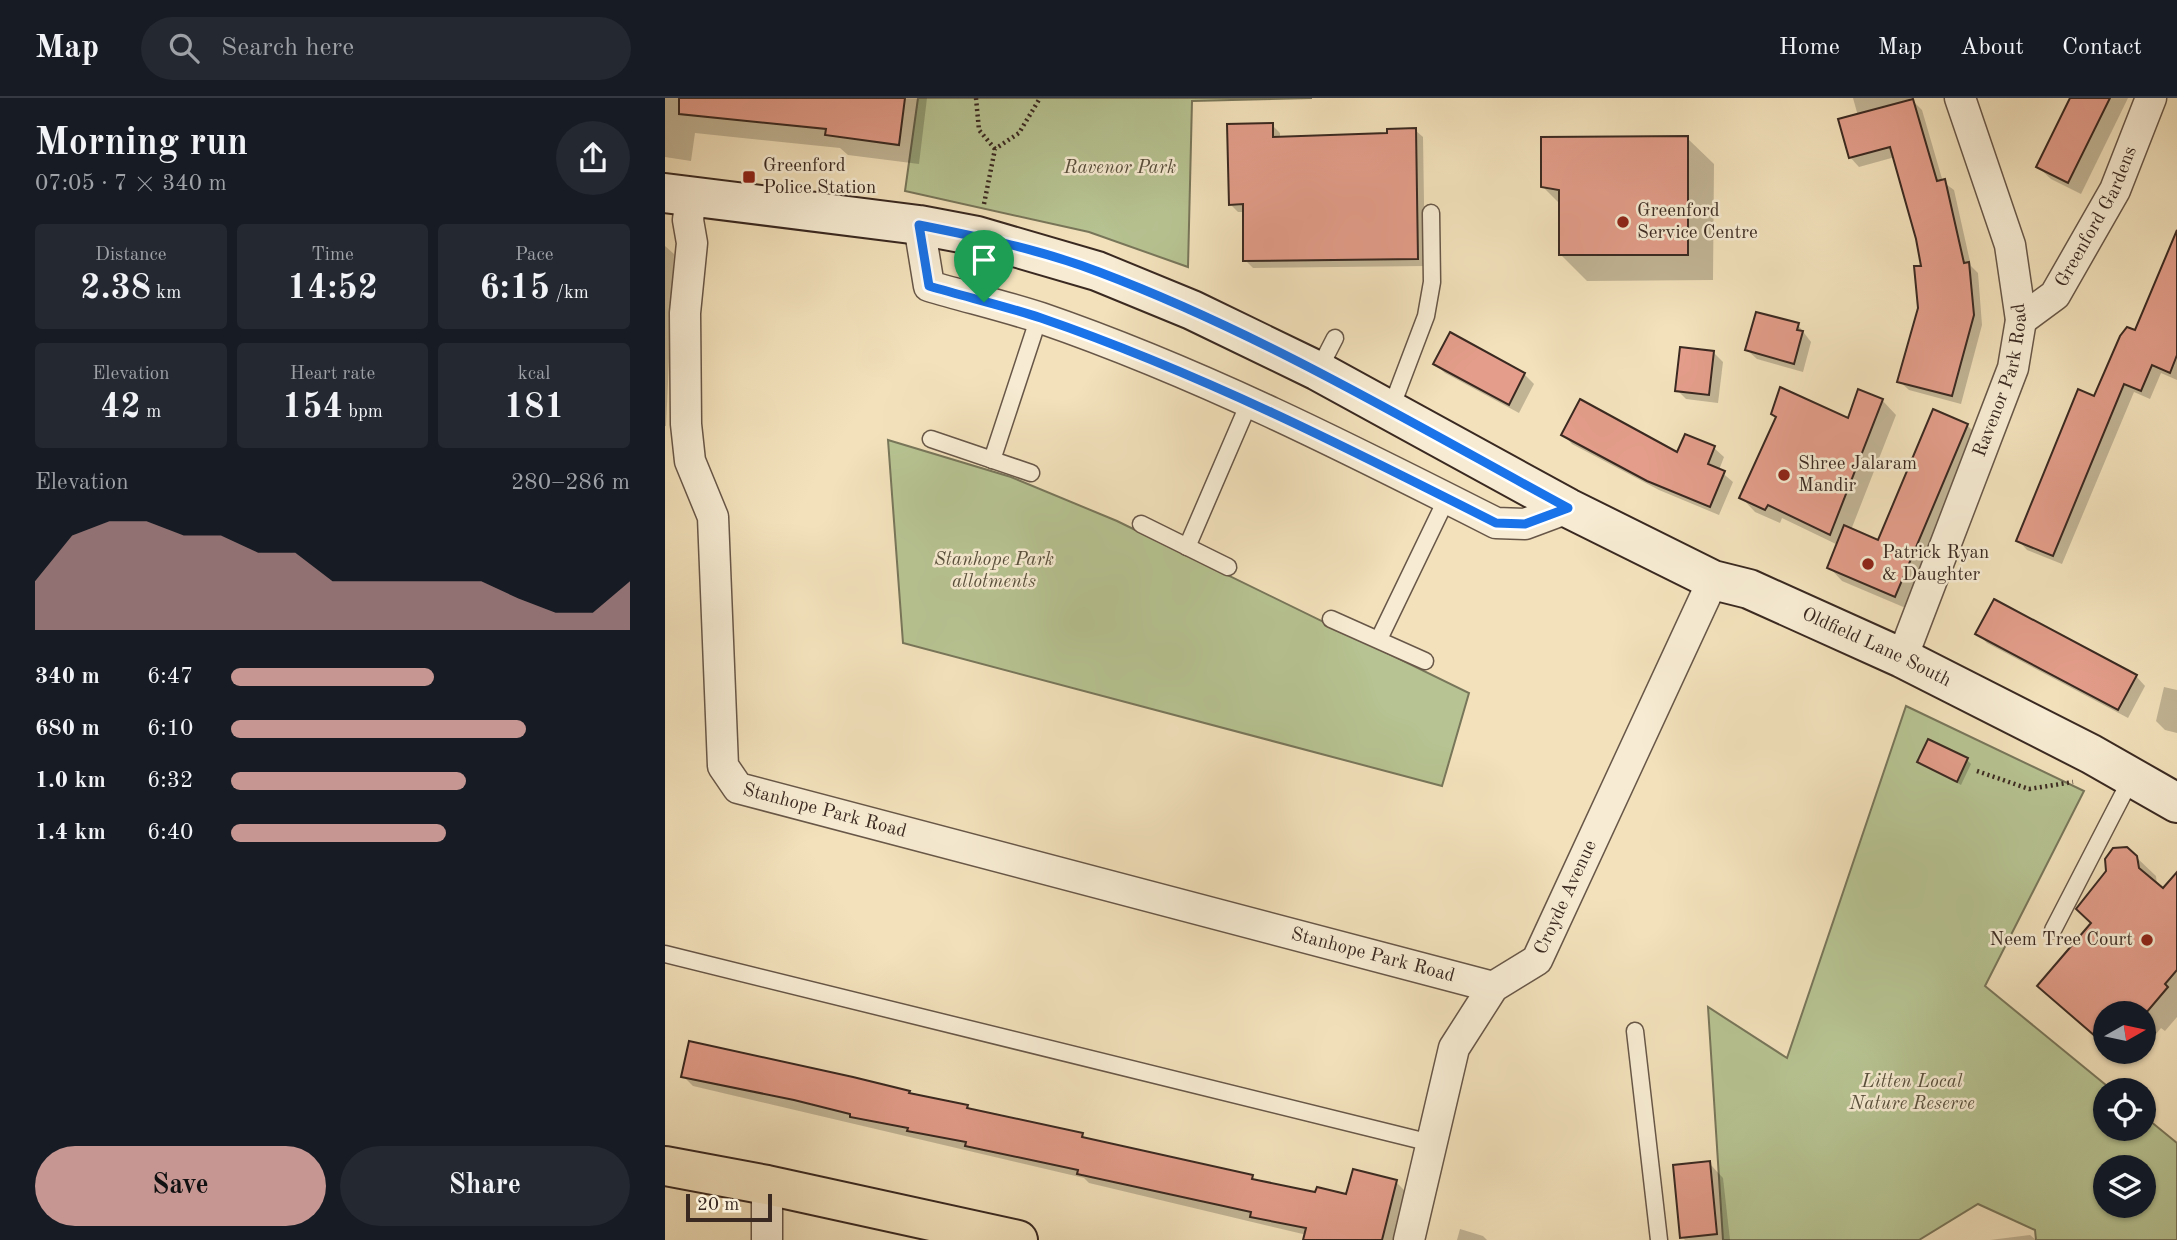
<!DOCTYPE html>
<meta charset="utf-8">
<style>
body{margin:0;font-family:"Old Standard TT",serif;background:#242831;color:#f1f3f6;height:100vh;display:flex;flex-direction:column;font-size:26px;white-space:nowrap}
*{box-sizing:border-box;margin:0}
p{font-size:23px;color:#9ea1a6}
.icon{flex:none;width:38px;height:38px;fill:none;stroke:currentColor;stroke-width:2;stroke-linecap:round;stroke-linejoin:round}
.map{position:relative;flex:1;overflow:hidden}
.side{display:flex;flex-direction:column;background:#171b24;width:665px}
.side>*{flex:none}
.needle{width:46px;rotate:81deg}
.tools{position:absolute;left:1428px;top:903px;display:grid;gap:14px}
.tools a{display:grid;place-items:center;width:63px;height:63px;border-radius:50%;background:#171b24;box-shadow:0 2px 5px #0004;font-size:35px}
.scale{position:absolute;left:21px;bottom:18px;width:86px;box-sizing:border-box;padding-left:7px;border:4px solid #3a2921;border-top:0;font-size:19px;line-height:24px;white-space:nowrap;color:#3a2921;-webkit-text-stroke:5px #f7ecd3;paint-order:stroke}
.pin{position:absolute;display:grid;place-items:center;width:60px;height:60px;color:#fff;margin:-72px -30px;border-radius:50% 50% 50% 0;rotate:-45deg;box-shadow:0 0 7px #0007}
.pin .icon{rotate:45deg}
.round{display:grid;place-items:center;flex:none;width:74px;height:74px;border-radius:37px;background:#242831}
.summary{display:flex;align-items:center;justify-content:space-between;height:119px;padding:0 35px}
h1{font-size:38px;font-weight:800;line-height:52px}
.metrics{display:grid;grid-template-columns:repeat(3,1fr);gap:10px;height:119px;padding:7px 35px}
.metrics div{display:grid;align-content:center;border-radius:7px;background:#242831;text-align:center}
.metrics b{font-size:35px;font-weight:800}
.metrics small{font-size:19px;font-weight:400}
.metrics p{font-size:19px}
.chart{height:196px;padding:14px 35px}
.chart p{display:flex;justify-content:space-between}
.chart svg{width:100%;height:126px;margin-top:7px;fill:#c59692;opacity:.7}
.button{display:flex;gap:14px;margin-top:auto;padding:14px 35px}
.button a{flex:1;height:80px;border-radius:42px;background:#c59692;color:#111;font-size:28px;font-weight:800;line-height:80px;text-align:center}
.button a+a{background:#242831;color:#f1f3f6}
ul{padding:0 35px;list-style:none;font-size:23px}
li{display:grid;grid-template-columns:112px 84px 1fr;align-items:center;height:52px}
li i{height:18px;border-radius:9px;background:#c59692}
header{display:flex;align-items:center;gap:42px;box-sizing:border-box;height:98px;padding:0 35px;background:#171b24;border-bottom:2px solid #363941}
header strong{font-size:33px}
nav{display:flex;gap:38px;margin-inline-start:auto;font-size:24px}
.search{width:490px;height:63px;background:#242831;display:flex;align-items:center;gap:18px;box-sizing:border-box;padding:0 24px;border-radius:38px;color:#9ea1a6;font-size:26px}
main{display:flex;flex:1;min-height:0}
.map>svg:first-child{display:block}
</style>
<header>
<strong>Map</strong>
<div class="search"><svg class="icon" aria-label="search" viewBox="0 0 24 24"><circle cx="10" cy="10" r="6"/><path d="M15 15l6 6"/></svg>Search here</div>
<nav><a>Home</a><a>Map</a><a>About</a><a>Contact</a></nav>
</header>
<main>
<section class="side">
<div class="summary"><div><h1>Morning run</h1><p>07:05 · 7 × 340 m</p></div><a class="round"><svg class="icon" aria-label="share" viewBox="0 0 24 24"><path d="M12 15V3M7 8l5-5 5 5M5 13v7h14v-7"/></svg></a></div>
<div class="metrics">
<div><p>Distance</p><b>2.38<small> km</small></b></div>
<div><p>Time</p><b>14:52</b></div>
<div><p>Pace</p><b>6:15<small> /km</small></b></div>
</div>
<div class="metrics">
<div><p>Elevation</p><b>42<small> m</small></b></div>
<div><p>Heart rate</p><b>154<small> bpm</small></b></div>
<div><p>kcal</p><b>181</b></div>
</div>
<div class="chart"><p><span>Elevation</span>280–286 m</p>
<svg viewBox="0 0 160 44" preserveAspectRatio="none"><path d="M0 44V27L10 11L20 6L30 6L40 11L50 11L60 17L70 17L80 27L90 27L100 27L110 27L120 27L130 33L140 38L150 38L160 27V44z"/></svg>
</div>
<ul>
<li><b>340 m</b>6:47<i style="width:51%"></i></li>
<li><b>680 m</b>6:10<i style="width:74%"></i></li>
<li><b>1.0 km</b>6:32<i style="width:59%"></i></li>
<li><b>1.4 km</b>6:40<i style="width:54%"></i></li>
</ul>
<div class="button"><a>Save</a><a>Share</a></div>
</section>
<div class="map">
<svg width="1512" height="1142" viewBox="0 0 1512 1142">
<rect width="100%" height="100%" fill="#f2e1bb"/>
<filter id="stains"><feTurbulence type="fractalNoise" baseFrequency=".00286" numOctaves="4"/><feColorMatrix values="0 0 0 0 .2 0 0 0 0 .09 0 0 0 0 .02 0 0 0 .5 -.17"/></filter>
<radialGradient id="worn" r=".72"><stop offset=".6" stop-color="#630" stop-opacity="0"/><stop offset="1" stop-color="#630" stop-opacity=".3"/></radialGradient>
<!-- green -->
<g fill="#b7c392" stroke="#78765a" stroke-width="2" fill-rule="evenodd">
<path d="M253,0H647L527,3L523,169L424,134L240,93Z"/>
<path d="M223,342L346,379L452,423L804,595L777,688L238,545Z"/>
<path d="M1241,608L1419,693L1320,888L1447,992H1440V1031H1479V1018L1512,1045V1142H1371L1370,1132L1313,1106L1254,1142H1058L1043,909L1122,960ZM1440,1069H1479V1108H1440Z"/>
</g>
<!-- shadow -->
<g fill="#0003">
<path d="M0,0H262L254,66L183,57L175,50L30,35L26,63L0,59Z"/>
<path d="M1188,0H1245L1257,12L1278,84L1289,92L1306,168L1313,175L1317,227L1296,306L1244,292L1234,283L1255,210L1259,169L1230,59L1194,69L1185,59L1193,18Z"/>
<path d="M1407,0H1463L1416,96L1386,81L1373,69Z"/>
<path d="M607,27L615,35V41L724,37L750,32L758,39L760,168L588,170L580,162V114H573L565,106Z"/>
<path d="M1022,40L1049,66L1048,182L922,183L896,157V107L877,88Z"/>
<path d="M1512,144V282L1496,275L1485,301L1469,294L1397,466L1362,452L1353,442L1430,300L1471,234Z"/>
<path d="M0,148L9,156L1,328H0Z"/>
<path d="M1133,227L1146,244L1138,274L1092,261L1082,252Z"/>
<path d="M786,237L859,276L869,286L854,315L780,275L770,266Z"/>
<path d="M1049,255L1058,264L1053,305L1021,301L1012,292Z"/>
<path d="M1217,302L1231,317L1186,432L1214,444L1302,327L1315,340L1243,511L1177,483L1164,469L1173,447L1117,420L1115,425L1090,414L1076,399Z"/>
<path d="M898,336L1013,356L1021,338L1049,350L1059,359L1054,372L1068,384L1054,417L994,392L907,346Z"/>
<path d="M1313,536L1471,578L1480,588L1463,620L1322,545Z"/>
<path d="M1499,589L1512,592V635L1500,632L1491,623Z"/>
<path d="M1302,662L1306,666L1296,687L1254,664Z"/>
<path d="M1471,759L1491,778L1492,787L1512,797V919L1500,933L1496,930L1481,948L1479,915H1440V947L1374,888L1428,826Z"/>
<path d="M18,978L244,994L302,1009L306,1013L417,1037L422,1041L652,1096L682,1099L731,1084L741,1094L729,1142H640L642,1137L424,1085L419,1080L28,988Z"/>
<path d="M1044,1065L1058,1080L1065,1142H1020L1017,1139Z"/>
<path d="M795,1131L818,1138L822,1142H792Z"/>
<path d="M1365,1137L1371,1142H1325Z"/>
</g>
<!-- building -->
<g fill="#e39d8a" stroke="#3a2921" stroke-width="2">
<path d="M14,0H240L234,47L160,37L161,31L14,16Z"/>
<path d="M1405,0H1445L1403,85L1371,69Z"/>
<path d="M1248,1L1272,83L1280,81L1299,165L1304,164L1309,217L1287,298L1232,284L1253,210L1249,168H1256L1251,141L1225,49L1184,60L1173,21Z"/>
<path d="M608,25V39L722,35V31L751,30L753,161L578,163V106L564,107L562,26Z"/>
<path d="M1023,38V157H894V92L876,89V39Z"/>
<path d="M1512,132V257L1505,275L1487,267L1476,293L1459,286L1388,458L1351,443L1413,291L1429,298L1455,238L1462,229L1470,232Z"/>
<path d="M1091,214L1134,225L1132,232L1138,233L1129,266L1080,252Z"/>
<path d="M785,234L860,275L844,307L768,266Z"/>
<path d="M1015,249L1049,253L1044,297L1010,293Z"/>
<path d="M1115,289L1183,320L1193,291L1218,301L1165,437L1103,407L1100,412L1074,400L1111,319L1106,316Z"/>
<path d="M915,301L1012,354L1020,336L1050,348L1043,366L1060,373L1045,409L982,383L896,337Z"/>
<path d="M1268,311L1303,326L1230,499L1162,470L1179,427L1213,442Z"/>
<path d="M1329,501L1472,577L1453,612L1310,536Z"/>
<path d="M1263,641L1303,660L1292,684L1252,664Z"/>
<path d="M1462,749L1472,758L1474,770L1498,790L1512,774V872L1500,886L1503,889L1481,915H1440V926L1430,938L1372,888L1426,825L1411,811L1441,773L1440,761L1448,750Z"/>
<path d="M24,943L188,979L245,993L244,995L303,1007L302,1010L418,1035L417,1039L588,1077L587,1081L650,1094L652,1089L681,1096L688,1071L732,1082L717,1142H638L641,1130L585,1119L586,1114L412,1076L413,1072L300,1048L301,1044L242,1033L243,1030L185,1019V1016L129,1002L16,979Z"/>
<path d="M1045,1063L1052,1136L1015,1140L1008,1067Z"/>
</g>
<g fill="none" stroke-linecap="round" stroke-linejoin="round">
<defs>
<g id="lane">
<path d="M653,273L670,240"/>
<path d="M725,313L761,218L767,184L766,115"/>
<path d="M266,341L366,375"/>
<path d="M327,362L374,219"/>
<path d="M476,426L563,469"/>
<path d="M522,449L584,305"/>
<path d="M666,521L760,563"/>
<path d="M714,541L782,400"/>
<path d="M1388,832L1467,679"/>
<path d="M0,856L766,1045"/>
<path d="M970,933L994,1142"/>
</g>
<g id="street">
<path id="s1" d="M26,99L23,122L27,145L20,215L21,326L25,363L48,419L58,668L73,690L828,889"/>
<path d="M254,127L264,188C301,199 339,208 376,220C533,274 683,350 831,425L860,426L903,410"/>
<path id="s2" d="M1356,222L1390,197L1450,92L1486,0"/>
<path id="s3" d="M1237,560L1348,270L1356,222L1345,147L1295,0"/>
<path d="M102,1087V1142"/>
<path id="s4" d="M744,1142L789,950L828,889L872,862L1048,482"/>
</g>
<g id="secondary">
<path id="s5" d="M0,95L254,127L312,138L432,173L527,212L653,273L903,410L1048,482L1084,491L1237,560L1426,656L1512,705"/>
</g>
<path id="primary" d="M0,1068L102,1087L353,1142"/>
</defs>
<!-- lane casing -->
<use href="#lane" stroke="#685748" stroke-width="19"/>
<!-- street casing -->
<use href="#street" stroke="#685748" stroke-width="33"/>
<!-- secondary casing -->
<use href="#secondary" stroke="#3a2921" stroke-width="42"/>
<!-- primary casing -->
<use href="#primary" stroke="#3a2921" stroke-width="42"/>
<!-- path -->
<g stroke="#3a2921" stroke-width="4.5" stroke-dasharray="2 3.5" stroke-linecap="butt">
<path d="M311,0L314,32L330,51"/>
<path d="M319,106L330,51L354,35L375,0"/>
<path d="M1312,673L1364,691L1408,684"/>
</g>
<!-- lane -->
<use href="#lane" stroke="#f7ecd3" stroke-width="16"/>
<!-- street -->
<use href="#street" stroke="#f7ecd3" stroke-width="30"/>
<!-- secondary -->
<use href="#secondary" stroke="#f7ecd3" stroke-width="38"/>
<!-- primary -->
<use href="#primary" stroke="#f2e1bb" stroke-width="38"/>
</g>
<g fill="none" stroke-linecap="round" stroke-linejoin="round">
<defs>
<path id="route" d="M254,127C314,139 377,152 434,174C598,236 750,327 903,410L860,426L831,425C683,350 533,274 376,220C340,208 301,199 264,188Z"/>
</defs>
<!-- route casing -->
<use href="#route" stroke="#fff" stroke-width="14"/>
<!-- route -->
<use href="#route" stroke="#1a73e8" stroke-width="9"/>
</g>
<!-- markers -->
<g fill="#8f2418" stroke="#f7ecd3" stroke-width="2.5">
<rect x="77" y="72" width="14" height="14" rx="3.5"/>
<circle cx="958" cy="124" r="7"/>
<circle cx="1119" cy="377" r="7"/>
<circle cx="1203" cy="466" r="7"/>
<circle cx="1482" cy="842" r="7"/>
</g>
<g text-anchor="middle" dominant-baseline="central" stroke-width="5" stroke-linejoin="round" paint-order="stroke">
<!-- poi labels -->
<g font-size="19" fill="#3a2921" stroke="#f7ecd3" text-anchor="start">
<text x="98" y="68">Greenford<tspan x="98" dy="22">Police Station</tspan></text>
<text x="972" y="113">Greenford<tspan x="972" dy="22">Service Centre</tspan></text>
<text x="1133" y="366">Shree Jalaram<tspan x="1133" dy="22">Mandir</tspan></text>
<text x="1217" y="455">Patrick Ryan<tspan x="1217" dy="22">&amp; Daughter</tspan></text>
<text x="1468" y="842" text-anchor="end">Neem Tree Court</text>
</g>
<!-- park labels -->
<g font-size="19" font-style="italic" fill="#59503d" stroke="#f7ecd3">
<text x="455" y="70">Ravenor Park</text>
<text x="329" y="462">Stanhope Park<tspan x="329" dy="22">allotments</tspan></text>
<text x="1247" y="984">Litten Local<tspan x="1247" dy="22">Nature Reserve</tspan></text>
</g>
<!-- street labels -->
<g font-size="19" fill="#3a2921" stroke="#f7ecd3">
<text stroke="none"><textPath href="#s2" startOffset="131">Greenford Gardens</textPath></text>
<text stroke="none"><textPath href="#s3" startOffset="296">Ravenor Park Road</textPath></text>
<text stroke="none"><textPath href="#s5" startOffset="1307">Oldfield Lane South</textPath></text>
<text stroke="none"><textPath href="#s1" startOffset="691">Stanhope Park Road</textPath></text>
<text stroke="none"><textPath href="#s4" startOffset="390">Croyde Avenue</textPath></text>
<text stroke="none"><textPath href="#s1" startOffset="1258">Stanhope Park Road</textPath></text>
</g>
</g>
<rect width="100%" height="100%" filter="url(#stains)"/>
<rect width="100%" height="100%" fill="url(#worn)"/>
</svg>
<div class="tools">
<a><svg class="needle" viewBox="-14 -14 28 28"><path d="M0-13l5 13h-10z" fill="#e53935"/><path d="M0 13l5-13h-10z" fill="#9ea1a6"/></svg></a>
<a><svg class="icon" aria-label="locate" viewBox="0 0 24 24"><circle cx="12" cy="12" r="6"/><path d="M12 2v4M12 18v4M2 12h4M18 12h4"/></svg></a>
<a><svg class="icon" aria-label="layers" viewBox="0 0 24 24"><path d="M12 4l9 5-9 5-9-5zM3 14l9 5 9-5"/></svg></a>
</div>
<div class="scale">20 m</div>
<div class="pin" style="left:319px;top:204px;background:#1e9e55"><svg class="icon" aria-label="arrive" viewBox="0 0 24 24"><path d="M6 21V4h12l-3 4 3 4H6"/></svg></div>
</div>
</main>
